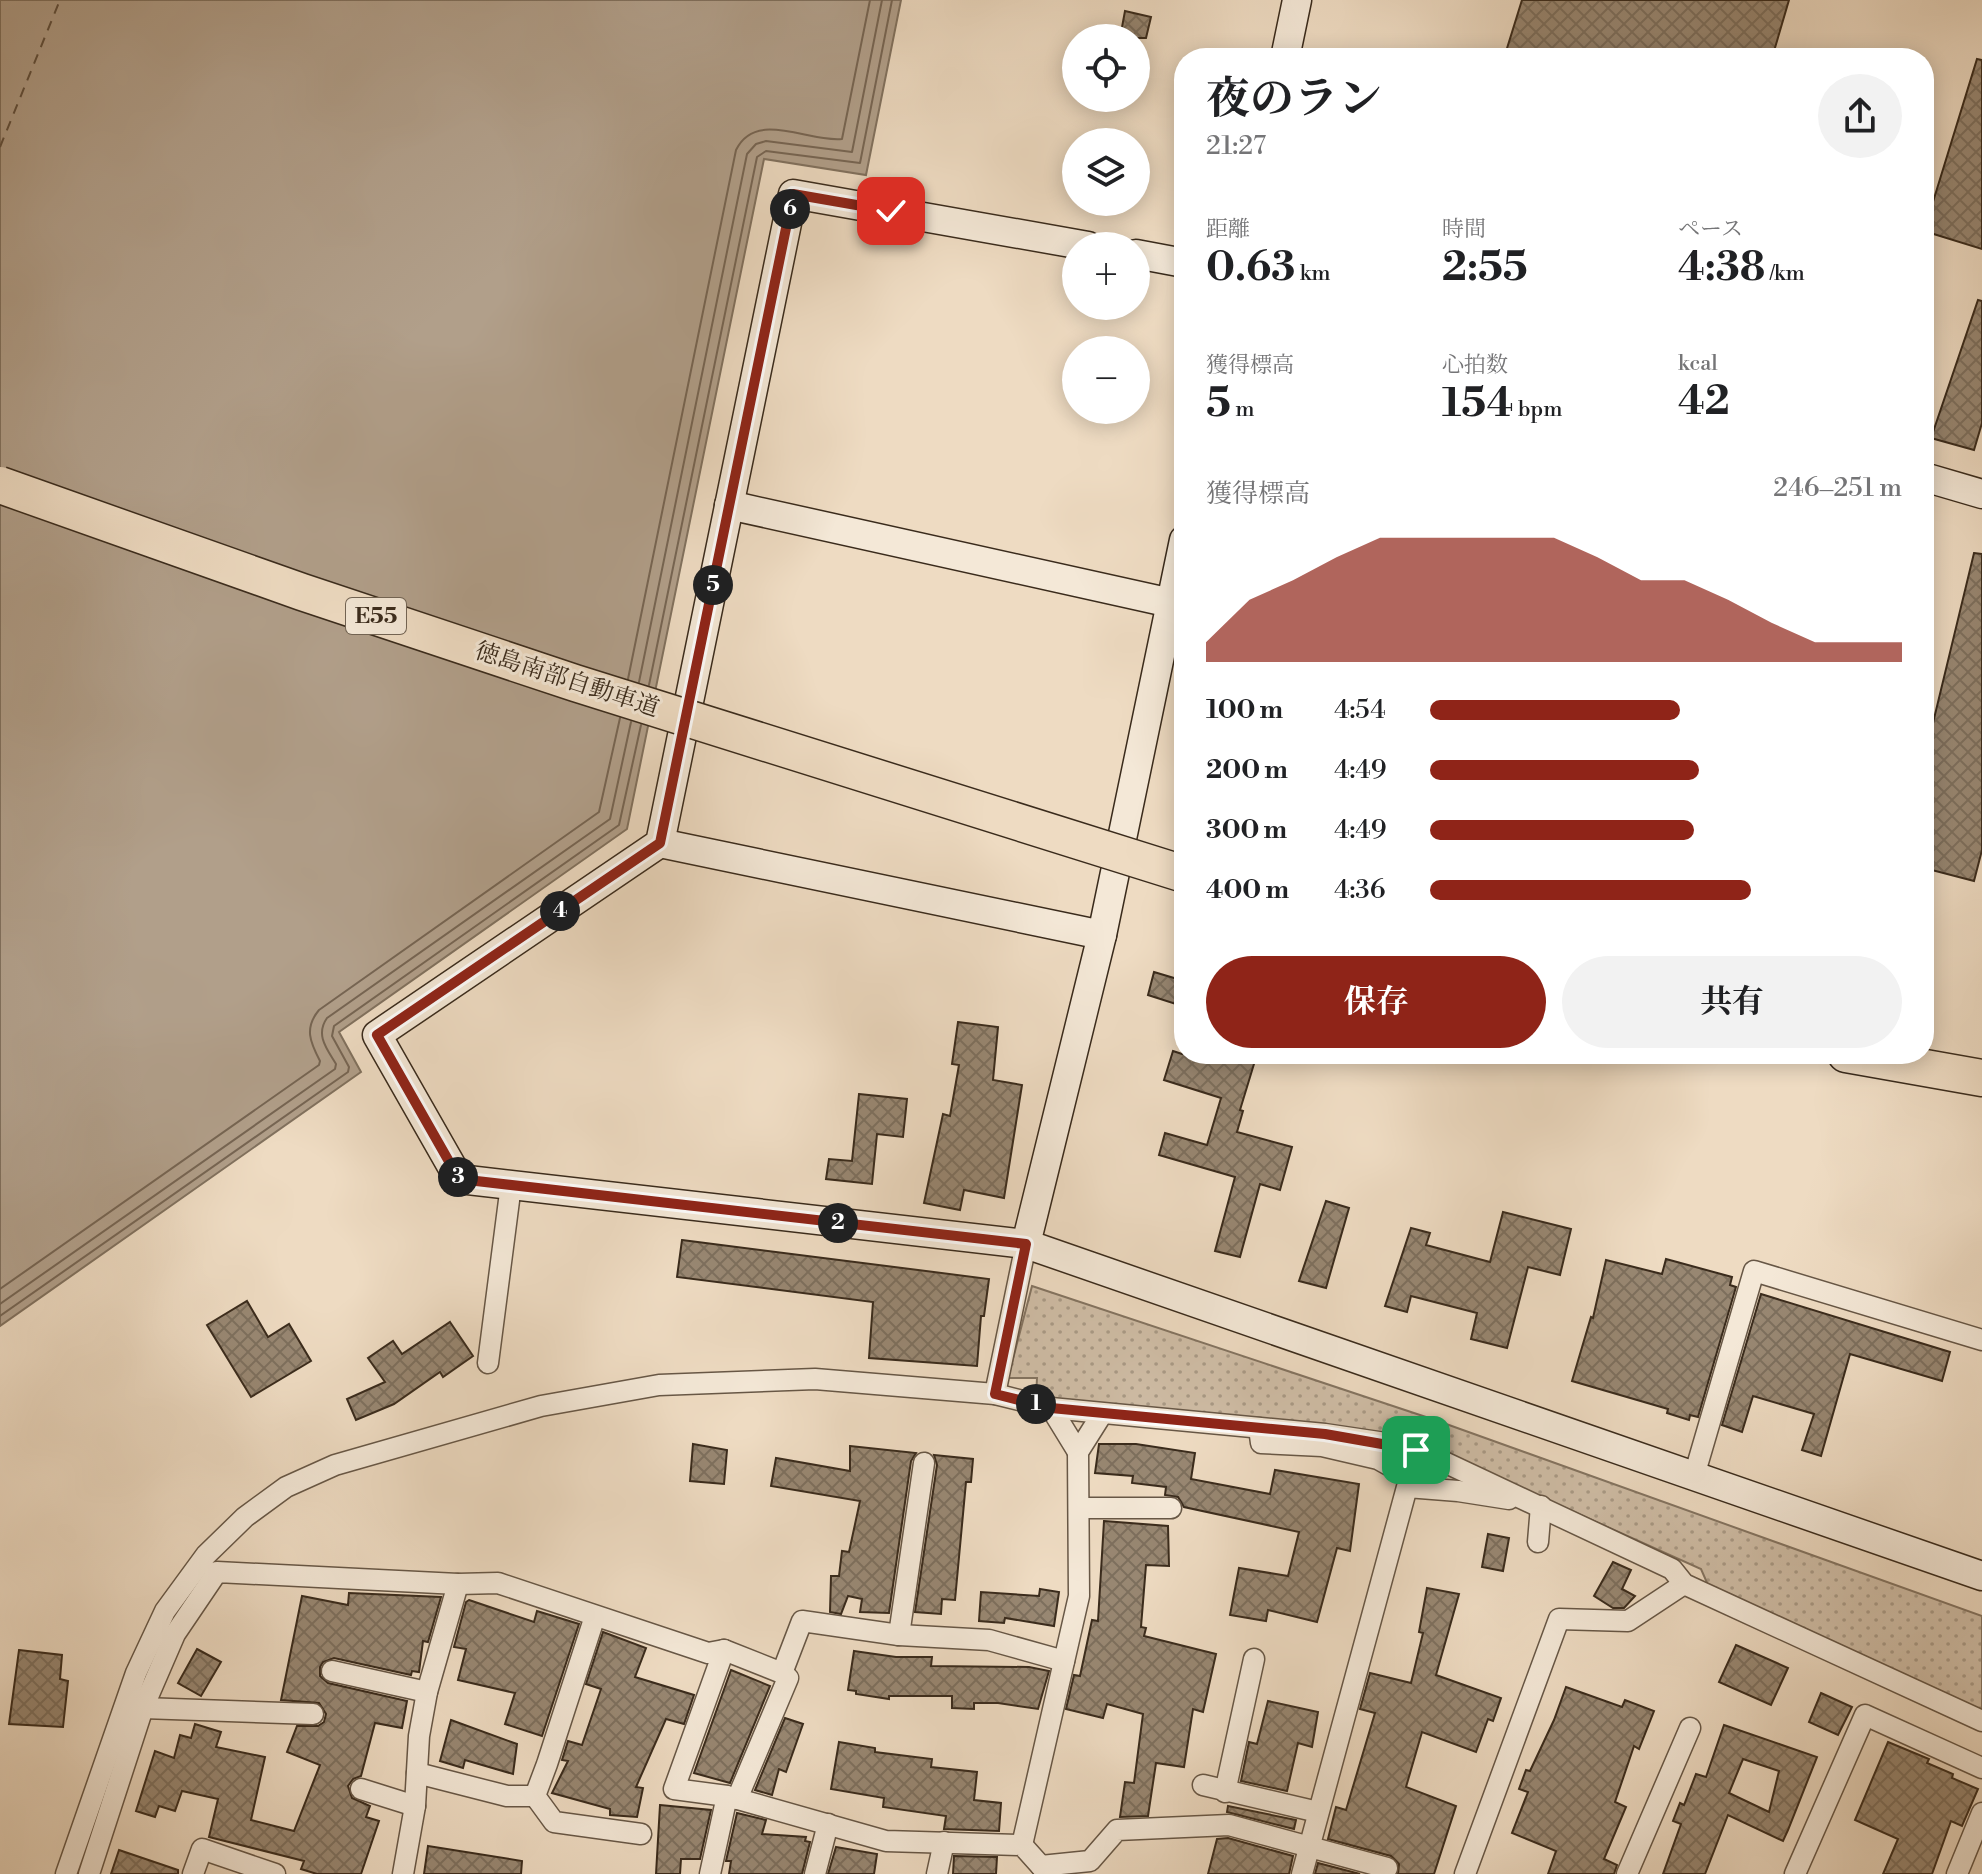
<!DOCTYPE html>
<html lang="ja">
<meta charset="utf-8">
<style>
body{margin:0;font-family:"Libre Bodoni","Noto Serif JP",serif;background:#f2f2f2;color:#202124;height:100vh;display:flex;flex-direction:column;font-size:30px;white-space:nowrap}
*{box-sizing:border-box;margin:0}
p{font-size:26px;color:#757577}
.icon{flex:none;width:44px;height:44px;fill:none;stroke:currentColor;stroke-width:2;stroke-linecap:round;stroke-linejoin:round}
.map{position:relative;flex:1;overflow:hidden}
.side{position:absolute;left:1174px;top:48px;width:760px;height:1016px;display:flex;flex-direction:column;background:#fff;border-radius:32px;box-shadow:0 4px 20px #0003}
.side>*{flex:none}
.fabs{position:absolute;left:1062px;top:24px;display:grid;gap:16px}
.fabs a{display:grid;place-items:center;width:88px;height:88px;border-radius:50%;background:#fff;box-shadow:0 4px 20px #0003;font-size:40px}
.pin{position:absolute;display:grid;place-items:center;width:68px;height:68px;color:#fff;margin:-34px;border-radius:16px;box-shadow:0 4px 12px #0006}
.km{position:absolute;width:40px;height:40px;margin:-20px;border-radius:50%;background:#222;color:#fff;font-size:22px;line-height:40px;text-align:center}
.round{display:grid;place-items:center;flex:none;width:84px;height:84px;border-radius:42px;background:#f2f2f2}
.headline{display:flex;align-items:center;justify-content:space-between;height:136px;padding:0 32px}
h1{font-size:44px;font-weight:700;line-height:60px}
.metrics{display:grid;grid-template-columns:repeat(3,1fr);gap:12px;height:136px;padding:8px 32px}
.metrics div{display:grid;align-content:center}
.metrics b{font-size:40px;font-weight:700}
.metrics small{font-size:22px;font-weight:400}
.metrics p{font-size:22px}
.chart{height:224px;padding:16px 32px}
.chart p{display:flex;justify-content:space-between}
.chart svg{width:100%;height:144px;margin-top:8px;fill:#8f2418;opacity:.7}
.action{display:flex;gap:16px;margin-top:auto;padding:16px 32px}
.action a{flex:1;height:92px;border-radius:48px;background:#8f2418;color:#fff;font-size:32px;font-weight:700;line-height:92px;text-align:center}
.action a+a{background:#f2f2f2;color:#202124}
ul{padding:0 32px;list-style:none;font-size:26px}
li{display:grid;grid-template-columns:128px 96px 1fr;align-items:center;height:60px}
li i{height:20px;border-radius:10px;background:#8f2418}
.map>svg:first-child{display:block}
</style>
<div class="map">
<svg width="1982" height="1874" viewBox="0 0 1982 1874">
<defs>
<pattern id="park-dots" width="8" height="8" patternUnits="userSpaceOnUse" patternTransform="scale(2)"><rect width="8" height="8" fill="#cfbda6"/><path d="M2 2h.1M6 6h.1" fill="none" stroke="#a99a86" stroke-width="1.8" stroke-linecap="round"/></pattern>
<pattern id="building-cross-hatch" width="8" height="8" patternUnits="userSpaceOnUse" patternTransform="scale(2)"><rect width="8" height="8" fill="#988772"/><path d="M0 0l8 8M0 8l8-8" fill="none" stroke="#7d6f5d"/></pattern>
</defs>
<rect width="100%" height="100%" fill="#eedbc2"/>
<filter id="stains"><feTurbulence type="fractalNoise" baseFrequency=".0025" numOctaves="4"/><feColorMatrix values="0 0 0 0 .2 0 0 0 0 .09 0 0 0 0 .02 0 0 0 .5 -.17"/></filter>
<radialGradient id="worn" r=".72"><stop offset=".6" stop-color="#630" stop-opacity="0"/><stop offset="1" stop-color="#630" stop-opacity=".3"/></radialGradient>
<!-- park -->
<path fill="url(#park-dots)" stroke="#847461" stroke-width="2" d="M1032,1286L1435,1420L1982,1616V1711L1708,1585L1701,1569L1414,1440L1036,1398L1037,1378H1008Z"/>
<!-- water -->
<path fill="#b19f8a" stroke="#81715e" stroke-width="2" d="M0,0H901L866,175L764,159L627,829L339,1032L361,1072L0,1326Z"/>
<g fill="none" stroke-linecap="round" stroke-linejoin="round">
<!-- shore -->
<g stroke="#766553" stroke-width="2">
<path d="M628,679L736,150C756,109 809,143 842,139L870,0"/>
<path d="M639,682L747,154L756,144L766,141L852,152L882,0"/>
<path d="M649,685L757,157L766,151L860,163L892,0"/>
<path d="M0,1289L319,1065L320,1061C310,1042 304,1028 319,1010L599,812L620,718"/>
<path d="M0,1304L335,1069L336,1064C327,1049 315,1035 327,1018L610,819L631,722"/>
<path d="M0,1316L348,1072L349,1067L332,1036L334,1026L619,825L641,725"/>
</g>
<!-- ferry -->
<path stroke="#5e4e3d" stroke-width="2" stroke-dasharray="10 8" stroke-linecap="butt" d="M0,147L60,0"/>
</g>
<!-- building -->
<g fill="url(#building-cross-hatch)" stroke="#3a2b1c" stroke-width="2" fill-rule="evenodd">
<path d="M1522,0H1789L1772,58H1504Z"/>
<path d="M1125,11L1151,17L1146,38H1120Z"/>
<path d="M1977,59L1982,60V249L1924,231Z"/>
<path d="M1978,300L1982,301V423L1974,450L1931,438Z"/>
<path d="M1974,553L1982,554V850L1974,881L1924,868V760Z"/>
<path d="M1154,972L1184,981L1179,1005L1148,995Z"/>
<path d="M958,1022L998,1027L993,1080L1022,1085L1004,1198L964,1190L960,1210L924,1203L943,1114L950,1116L959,1065L952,1064Z"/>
<path d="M1173,1051L1182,1054H1257L1240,1110L1243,1111L1237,1132L1292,1147L1280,1190L1260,1184L1240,1257L1215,1251L1235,1177L1159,1155L1165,1133L1207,1145L1221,1098L1164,1080Z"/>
<path d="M859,1094L907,1099L903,1137L877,1134L872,1184L826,1179L829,1159L852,1161Z"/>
<path d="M1326,1201L1349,1208L1326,1288L1299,1281Z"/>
<path d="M1503,1212L1571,1229L1560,1275L1528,1267L1507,1348L1471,1339L1477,1313L1411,1296L1407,1312L1385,1306L1411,1228L1430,1233L1426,1245L1490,1262Z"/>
<path d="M682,1240L989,1279L984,1316H981L977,1366L869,1358L873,1302L677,1277Z"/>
<path d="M1666,1259L1732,1277L1730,1285L1736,1287L1698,1417L1690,1415L1689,1420L1667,1413L1668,1409L1572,1381L1591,1317L1593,1318L1606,1260L1662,1274Z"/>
<path d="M1761,1294L1950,1352L1942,1381L1850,1354L1821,1456L1802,1450L1814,1414L1753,1396L1742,1432L1722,1425Z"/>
<path d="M247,1301L268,1337L289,1324L311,1361L251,1397L207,1325Z"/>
<path d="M450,1322L473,1356L443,1377L440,1372L394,1404L356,1420L347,1399L385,1382L368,1358L393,1341L402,1354Z"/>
<path d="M693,1444L727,1450L724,1484L690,1481Z"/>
<path d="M1099,1444H1136L1195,1453L1191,1479L1270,1494L1275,1470L1359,1484L1350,1551L1337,1548L1317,1622L1268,1610L1266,1621L1230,1615L1239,1568L1288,1576L1299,1532L1184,1507L1178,1497L1165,1495L1166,1487L1132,1483L1133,1476L1095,1473Z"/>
<path d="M850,1446L916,1453L911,1461L889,1613L860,1612L862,1599L848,1596L841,1614L830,1612L831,1576H839L842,1551L849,1552L860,1501L771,1486L776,1458L850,1471Z"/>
<path d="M934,1455L973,1459L971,1482H966L955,1600L942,1599L941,1614L915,1612L937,1465Z"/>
<path d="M1104,1521L1168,1526L1169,1566L1146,1565L1141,1627L1146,1628L1144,1636L1216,1654L1203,1712L1193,1709L1184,1767L1156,1763L1148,1816L1120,1817L1125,1782L1134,1783L1143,1714L1107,1704L1103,1718L1066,1709L1074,1675L1080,1676L1092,1620L1098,1621Z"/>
<path d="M1488,1534L1509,1538L1503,1571L1482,1567Z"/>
<path d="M1613,1562L1631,1570L1622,1589L1635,1596L1624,1608H1613L1594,1596Z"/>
<path d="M1427,1588L1459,1594L1436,1675L1501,1698L1493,1721L1488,1719L1476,1752L1422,1732L1406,1787L1456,1806L1434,1874H1398L1399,1864L1391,1856L1328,1839L1336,1807L1346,1810L1375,1713L1360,1709L1370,1673L1411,1683L1423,1633L1419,1632Z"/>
<path d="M1040,1589L1059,1592L1054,1626L1005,1618L1004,1623L979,1621L981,1592L1039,1596Z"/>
<path d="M349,1593L441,1597L428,1642L423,1641L419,1672L412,1671L411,1675L334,1658L323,1662L320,1667V1676L328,1683L407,1701L402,1728L375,1723L361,1776L353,1779L348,1786L352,1798L370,1806L366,1817L379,1821L361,1874H317L301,1869L304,1861L209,1837L218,1799L182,1791L175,1811L159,1806L155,1817L136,1811L155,1751L174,1758L180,1735L191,1738L195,1724L221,1732L216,1747L265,1757L251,1820L294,1831L320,1765L287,1752L297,1726H318L324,1722L326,1714L319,1703L281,1700L302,1596L348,1605Z"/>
<path d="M469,1600L534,1622L537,1611L579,1624L542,1736L505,1724L515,1693L458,1680L466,1649L454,1647L466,1602Z"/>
<path d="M603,1632L646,1648L635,1677L694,1695L684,1724L666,1719L636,1787L643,1788L637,1817L610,1815V1809L552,1793L568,1761L562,1760L568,1741L582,1745L601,1689L586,1684Z"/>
<path d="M1736,1645L1788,1668L1771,1705L1719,1682Z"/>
<path d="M197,1649L221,1662L201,1696L178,1683Z"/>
<path d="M19,1650L62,1655L60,1679L68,1681L63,1727L9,1724Z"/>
<path d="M854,1651L896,1657H932L931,1666L1029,1667L1049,1671L1038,1709L998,1703H974V1709L952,1708V1696H889V1699L856,1694V1691L848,1690Z"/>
<path d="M731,1670L770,1686L730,1783L694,1773Z"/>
<path d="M1566,1687L1622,1707L1625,1700L1654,1711L1639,1749L1634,1746L1615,1802L1626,1807L1604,1859L1617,1865L1614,1874H1548L1556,1851L1512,1833L1528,1792L1519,1789L1526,1770L1530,1771L1554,1720Z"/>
<path d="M1821,1693L1852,1707L1838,1735L1809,1722Z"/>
<path d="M1268,1701L1318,1712L1312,1747L1298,1743L1287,1791L1241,1781L1249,1742L1257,1744Z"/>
<path d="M785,1718L803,1724L786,1772L779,1769L772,1795L755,1790Z"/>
<path d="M451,1720L517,1744L513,1774L465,1760L463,1768L440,1761Z"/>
<path d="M1724,1725L1817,1757L1788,1830L1783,1841L1728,1815L1705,1874H1663L1681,1824L1673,1821L1680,1803L1684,1805L1696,1774L1706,1777ZM1743,1759L1779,1771L1769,1812L1729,1793Z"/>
<path d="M839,1742L875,1748V1752L932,1759L931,1767L977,1772L974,1800L1001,1803L999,1831L944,1829L946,1816L883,1807L884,1798L831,1789Z"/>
<path d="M1888,1742L1929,1759L1927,1763L1953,1774L1952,1778L1978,1789L1962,1826L1951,1821L1932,1874H1883L1898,1839L1855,1820Z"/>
<path d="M660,1805L711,1810L700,1859H681L680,1874H656Z"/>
<path d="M1228,1806L1296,1820L1294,1829L1227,1812Z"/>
<path d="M737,1813L766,1820L762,1834L806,1837L805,1841L810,1842L802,1874H729L731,1861H726Z"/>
<path d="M1228,1838L1293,1856L1289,1874H1208L1217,1839Z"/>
<path d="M428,1846L522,1861L521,1874H424Z"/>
<path d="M836,1847L877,1854L874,1874H828Z"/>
<path d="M119,1850L178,1870V1874H111Z"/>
<path d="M954,1856L997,1857L996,1874H953Z"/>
<path d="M1318,1863L1360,1874H1315Z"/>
</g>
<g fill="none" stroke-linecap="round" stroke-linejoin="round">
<defs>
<g id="street">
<path d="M488,1363L511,1185"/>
<path d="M995,1394L1026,1244"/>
<path d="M1051,1408L1078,1452"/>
<path d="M1259,1428L1261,1443L1322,1446L1378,1459L1410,1477"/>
<path d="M1694,1476L1754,1271L1982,1340"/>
<path d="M1079,1508H1171"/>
<path d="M1538,1542L1541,1506"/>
<path d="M595,1616L547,1764L535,1796L554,1822L641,1834"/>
<path d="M899,1635L924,1463"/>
<path d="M724,1650L674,1789L727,1796L886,1841L1022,1845L1048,1874"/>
<path d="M332,1671L427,1692"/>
<path d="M143,1708L313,1714"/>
<path d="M417,1773L507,1796H535"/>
<path d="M1203,1785L1318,1812"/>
<path d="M361,1789L415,1806"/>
<path d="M1225,1792L1254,1659"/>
<path d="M737,1799L788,1678L782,1673"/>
<path d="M1022,1845L1079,1596L1078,1452L1102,1414"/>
<path d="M1041,1866L1090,1861L1117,1830L1229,1825L1387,1868"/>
<path d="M66,1874L136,1673L165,1611L206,1555L245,1517L286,1487L335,1465L541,1406L659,1385L815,1379L995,1394L1051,1408L1325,1434L1399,1445L1425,1453L1672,1569L1684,1584L1982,1721"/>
<path d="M89,1874L143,1708L175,1634L217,1572L458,1584L498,1583L708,1653L724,1650L782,1673L802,1621L899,1635L989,1640L1064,1661"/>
<path d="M193,1874L202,1849L275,1874"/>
<path d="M403,1874L415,1806L419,1736L427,1692L458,1584"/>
<path d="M710,1874L727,1796"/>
<path d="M815,1874L828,1824"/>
<path d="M937,1874L944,1842"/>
<path d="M1302,1874L1407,1487L1458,1491L1509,1499"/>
<path d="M1465,1874L1559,1619L1628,1621L1684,1584"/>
<path d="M1627,1874L1690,1728"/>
<path d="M1795,1874L1865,1715L1982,1768"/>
<path d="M1957,1874L1982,1813"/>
</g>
<g id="secondary">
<path d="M1285,58L1297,0"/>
<path d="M1136,254L1184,263"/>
<path d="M1924,477L1982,494"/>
<path d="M729,505L1171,603"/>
<path d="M1184,540L1102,935L1026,1244L1982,1576"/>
<path d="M660,843L1102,935"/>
<path d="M1026,1244L459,1179L377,1035L660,843L793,194L1088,246"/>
</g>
<path id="highway" d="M1846,1054L1982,1078"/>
</defs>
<!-- street casing -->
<use href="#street" stroke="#675746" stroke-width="23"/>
<!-- secondary casing -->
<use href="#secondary" stroke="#3a2b1c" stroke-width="31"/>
<!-- highway casing -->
<use href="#highway" stroke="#3a2b1c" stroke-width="39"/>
<!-- street -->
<use href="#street" stroke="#f4e8d7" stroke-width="20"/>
<!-- secondary -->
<use href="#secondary" stroke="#f4e8d7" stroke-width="28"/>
<!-- highway -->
<use href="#highway" stroke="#eedbc2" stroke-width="36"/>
<defs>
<path id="highway-bridge" d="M0,485L302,592L575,683L1184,874"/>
</defs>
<!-- highway-bridge casing -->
<use href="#highway-bridge" stroke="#3a2b1c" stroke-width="39" stroke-linecap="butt"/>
<!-- highway-bridge -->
<use href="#highway-bridge" stroke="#eedbc2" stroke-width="36"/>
</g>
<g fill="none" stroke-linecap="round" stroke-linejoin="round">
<defs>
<path id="route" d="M891,211L793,194L660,843L377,1035L459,1179L1026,1244L995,1394L1051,1408L1325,1434L1416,1450"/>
</defs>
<!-- route casing -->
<use href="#route" stroke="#fff" stroke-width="16"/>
<!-- route -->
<use href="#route" stroke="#8f2418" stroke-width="10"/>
</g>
<g text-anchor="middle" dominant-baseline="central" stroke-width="6" stroke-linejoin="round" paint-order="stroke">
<!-- shield labels -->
<rect fill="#f4e8d7" stroke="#726454" stroke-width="2" x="346" y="598" width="60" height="36" rx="6"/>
<g font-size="22" font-weight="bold" fill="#3a2b1c">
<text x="376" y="616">E55</text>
</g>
<!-- street labels -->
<g font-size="24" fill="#3a2b1c" stroke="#f4e8d7">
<text transform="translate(567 680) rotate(18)">徳島南部自動車道</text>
</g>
</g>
<rect width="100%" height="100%" filter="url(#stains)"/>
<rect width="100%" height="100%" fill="url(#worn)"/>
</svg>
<div class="fabs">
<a><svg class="icon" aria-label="locate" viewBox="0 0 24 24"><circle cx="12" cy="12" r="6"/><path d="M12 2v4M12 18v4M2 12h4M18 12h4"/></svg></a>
<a><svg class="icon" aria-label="layers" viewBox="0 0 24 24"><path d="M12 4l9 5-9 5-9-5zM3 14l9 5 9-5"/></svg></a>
<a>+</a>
<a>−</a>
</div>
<div class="pin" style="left:1416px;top:1450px;background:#1e9e55"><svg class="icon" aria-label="arrive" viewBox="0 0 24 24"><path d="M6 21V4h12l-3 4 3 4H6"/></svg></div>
<div class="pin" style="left:891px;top:211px;background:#d93025"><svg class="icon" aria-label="check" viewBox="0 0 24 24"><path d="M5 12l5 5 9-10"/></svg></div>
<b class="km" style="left:1036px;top:1404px">1</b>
<b class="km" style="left:838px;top:1223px">2</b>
<b class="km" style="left:458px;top:1177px">3</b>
<b class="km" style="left:560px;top:911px">4</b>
<b class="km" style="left:713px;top:585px">5</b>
<b class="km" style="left:790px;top:209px">6</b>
<section class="side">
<div class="headline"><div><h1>夜のラン</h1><p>21:27</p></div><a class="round"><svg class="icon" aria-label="share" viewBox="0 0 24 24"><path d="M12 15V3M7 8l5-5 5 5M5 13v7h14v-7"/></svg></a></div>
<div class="metrics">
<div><p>距離</p><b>0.63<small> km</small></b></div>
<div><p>時間</p><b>2:55</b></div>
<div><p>ペース</p><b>4:38<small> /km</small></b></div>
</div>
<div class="metrics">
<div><p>獲得標高</p><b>5<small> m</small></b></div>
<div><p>心拍数</p><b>154<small> bpm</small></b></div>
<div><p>kcal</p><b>42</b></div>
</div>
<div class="chart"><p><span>獲得標高</span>246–251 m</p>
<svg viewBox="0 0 160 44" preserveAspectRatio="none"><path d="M0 44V38L10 25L20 19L30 12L40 6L50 6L60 6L70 6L80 6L90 12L100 19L110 19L120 25L130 32L140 38L150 38L160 38V44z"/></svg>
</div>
<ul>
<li><b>100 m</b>4:54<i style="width:53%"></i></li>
<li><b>200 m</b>4:49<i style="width:57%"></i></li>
<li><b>300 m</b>4:49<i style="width:56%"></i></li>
<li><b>400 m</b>4:36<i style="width:68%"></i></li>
</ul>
<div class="action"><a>保存</a><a>共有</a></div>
</section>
</div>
